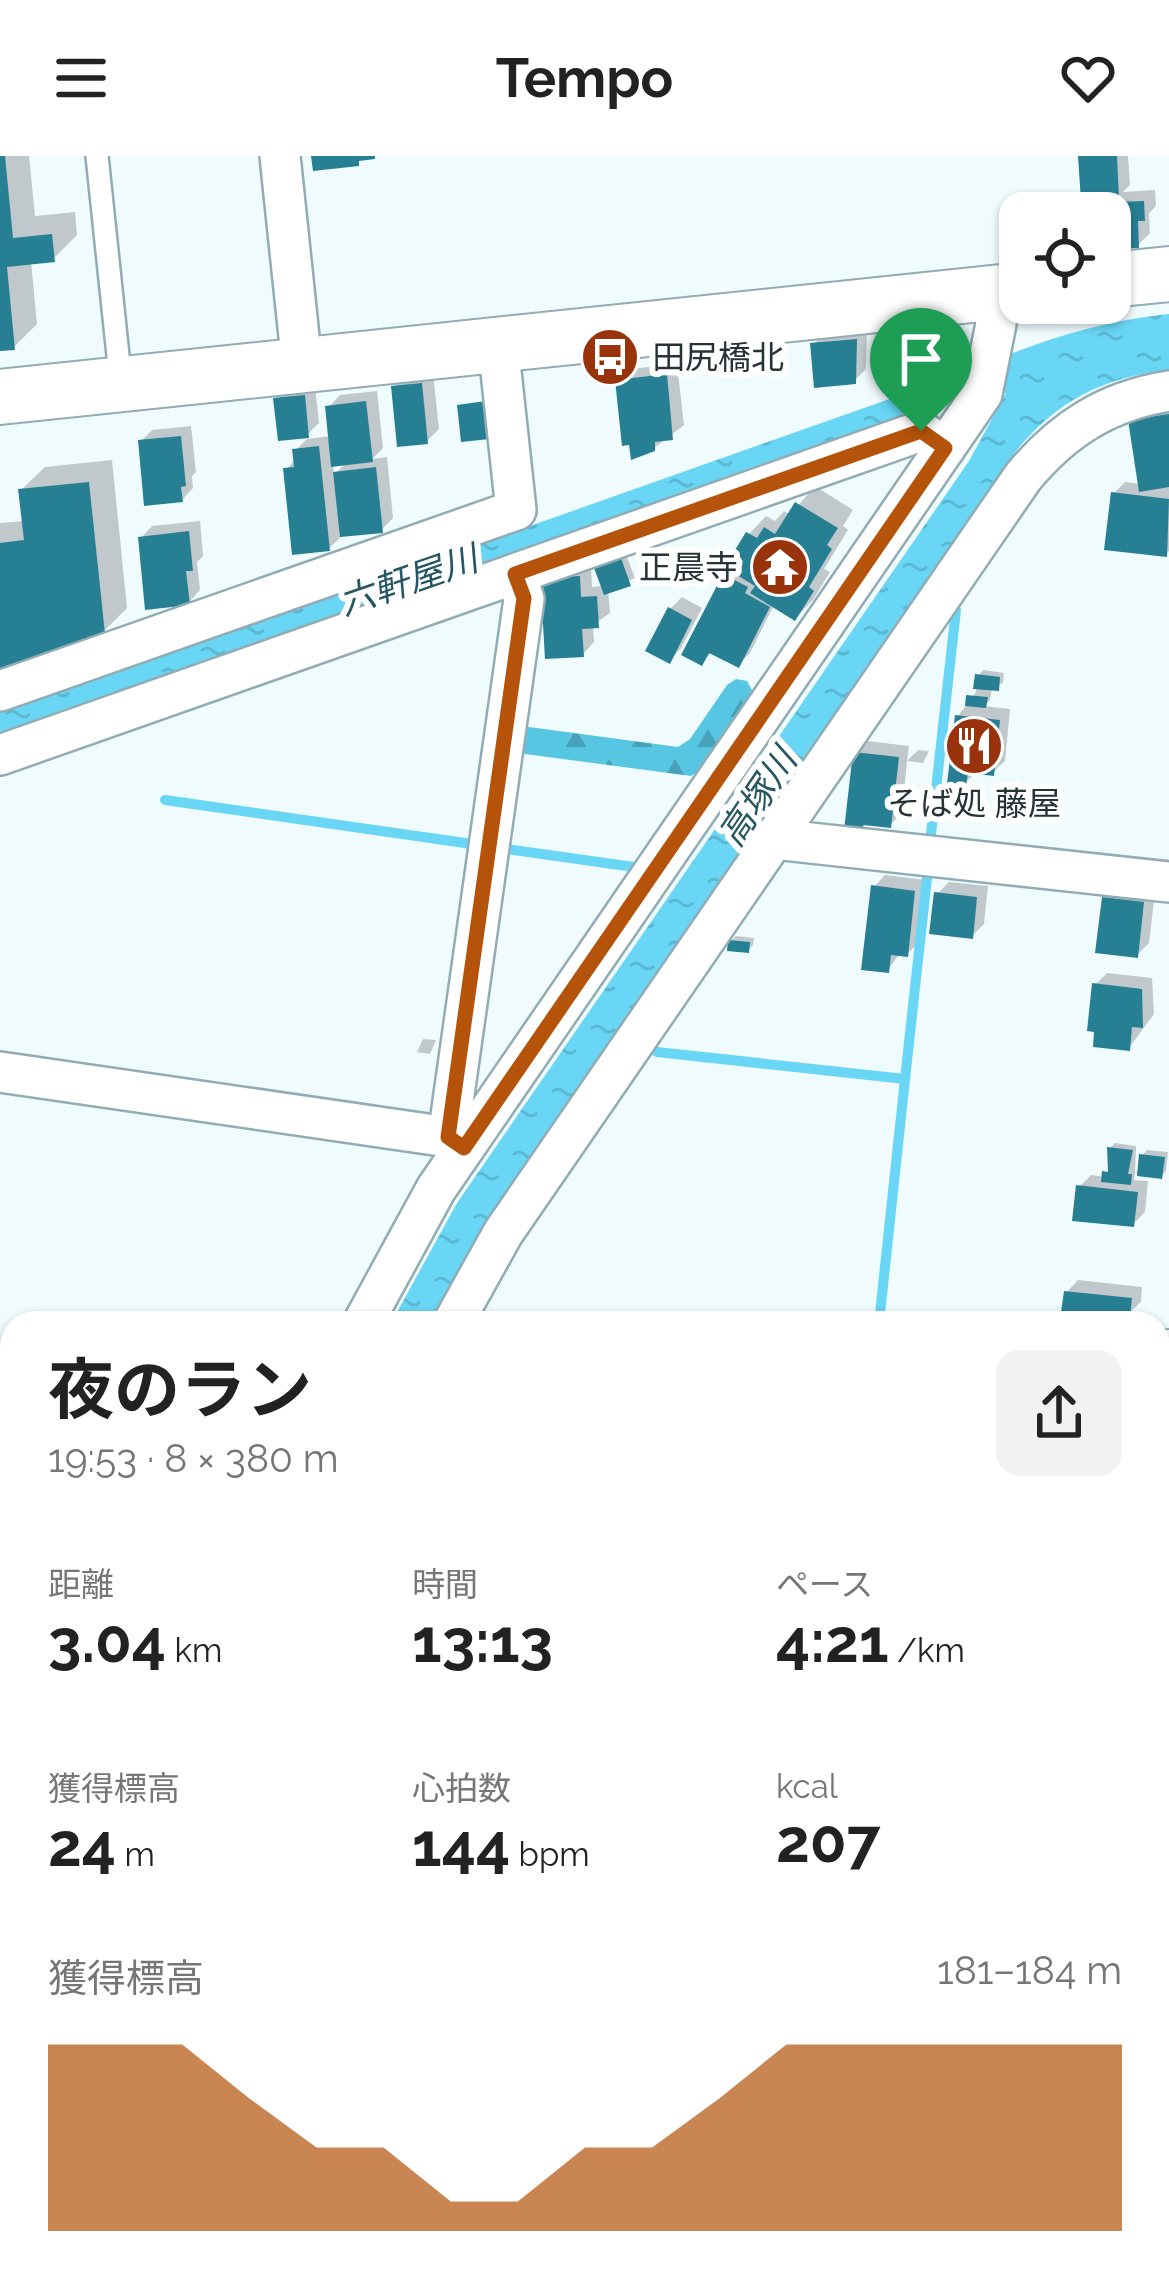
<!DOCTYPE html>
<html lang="ja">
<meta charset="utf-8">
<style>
body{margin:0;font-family:Raleway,"Noto Sans JP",sans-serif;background:#f2f2f2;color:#222;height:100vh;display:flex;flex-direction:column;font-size:45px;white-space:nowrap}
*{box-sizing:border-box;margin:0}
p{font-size:39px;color:#767676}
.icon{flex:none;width:66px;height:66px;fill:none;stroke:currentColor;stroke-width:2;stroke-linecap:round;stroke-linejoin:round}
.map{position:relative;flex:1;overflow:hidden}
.panel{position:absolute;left:0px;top:1155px;width:1170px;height:975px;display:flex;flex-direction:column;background:#fff;border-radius:36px 36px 0 0;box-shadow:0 3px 9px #0004}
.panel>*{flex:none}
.fabs{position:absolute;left:999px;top:36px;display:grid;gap:24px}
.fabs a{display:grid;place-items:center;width:132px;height:132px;border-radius:24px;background:#fff;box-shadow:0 3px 9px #0004;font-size:60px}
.pin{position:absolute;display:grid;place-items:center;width:102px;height:102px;color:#fff;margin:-123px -51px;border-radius:50% 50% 50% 0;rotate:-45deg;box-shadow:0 0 12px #0007}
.pin .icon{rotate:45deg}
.round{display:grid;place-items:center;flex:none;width:126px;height:126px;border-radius:24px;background:#f2f2f2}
.head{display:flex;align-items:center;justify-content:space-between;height:204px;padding:0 48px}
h1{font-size:66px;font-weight:700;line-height:90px}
.figures{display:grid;grid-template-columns:repeat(3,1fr);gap:18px;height:204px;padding:12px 48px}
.figures div{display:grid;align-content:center}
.figures b{font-size:60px;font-weight:700}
.figures small{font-size:33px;font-weight:400}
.figures p{font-size:33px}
.chart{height:336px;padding:24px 48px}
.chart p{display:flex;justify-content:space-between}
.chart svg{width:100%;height:216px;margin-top:12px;fill:#b45309;opacity:.7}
header{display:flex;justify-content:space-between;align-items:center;height:156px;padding:0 48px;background:#fff;font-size:54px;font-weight:700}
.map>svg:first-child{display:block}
</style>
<header><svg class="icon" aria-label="menu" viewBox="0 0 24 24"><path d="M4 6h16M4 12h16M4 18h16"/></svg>Tempo<svg class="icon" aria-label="heart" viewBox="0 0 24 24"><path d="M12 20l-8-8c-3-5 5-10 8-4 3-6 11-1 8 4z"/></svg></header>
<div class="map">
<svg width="1169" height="2129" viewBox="0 0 1169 2129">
<defs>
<pattern id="forest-firs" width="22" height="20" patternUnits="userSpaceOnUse" patternTransform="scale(3)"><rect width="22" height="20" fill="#56c6e3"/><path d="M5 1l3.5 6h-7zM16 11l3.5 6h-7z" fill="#47a1b9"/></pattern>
<pattern id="water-ripples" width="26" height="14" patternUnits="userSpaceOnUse" patternTransform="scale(3)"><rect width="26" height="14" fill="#68d6f4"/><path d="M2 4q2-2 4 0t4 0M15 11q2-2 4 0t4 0" fill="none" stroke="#5ab8d2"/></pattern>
</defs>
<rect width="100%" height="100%" fill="#f0fbfe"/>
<!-- forest -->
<path fill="url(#forest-firs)" d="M736,523L747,525L752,534L750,545L704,611L691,620L525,598L516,593L519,574L529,571L678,591L690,583L727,529Z"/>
<!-- water -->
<path fill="url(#water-ripples)" d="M1169,158V214C1103,221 1057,245 1015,296L487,1066L430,1167H391L457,1047L969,305L1006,237L957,241L0,578V557L952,221C1029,190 1085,167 1169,158Z"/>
<!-- shadow -->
<g fill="#0003" fill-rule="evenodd">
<path d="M0,0H29L35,60L75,56L77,79L53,103L31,105L37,168L14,191L0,192Z"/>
<path d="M1081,0H1128L1130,29L1123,36L1155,34L1156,50L1149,57L1150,77L1138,89L1110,90V57H1093L1092,48L1100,41Z"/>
<path d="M867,172L866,213L854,225L813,189L825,177Z"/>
<path d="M677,208L684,269L653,293L618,225L630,213Z"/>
<path d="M433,217L439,273L427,285L394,231L406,220Z"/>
<path d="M315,229L319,267L307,279L277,244L288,232Z"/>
<path d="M377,235L383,292L372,303L387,301L393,362L381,374L341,381L329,392L286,314L296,303L295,295L307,283L331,280L329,251L340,239ZM347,306L334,319L333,308Z"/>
<path d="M1169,250V395L1166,398L1113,338L1125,326L1141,328L1131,265L1143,254Z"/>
<path d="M191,270L196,316L192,320L193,332L182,344L141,285L152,274Z"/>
<path d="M112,304L127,452L103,476L0,512V367L25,365L21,334L45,311Z"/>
<path d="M815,330L853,354L843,370L848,374L824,413L830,416L813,444L795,462L774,449L750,497L738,509L713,495L702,506L725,420L737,408L743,412L749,378L766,360L775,365L784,355L790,359Z"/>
<path d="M200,365L203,400L197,406L200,434L189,446L141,382L152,370Z"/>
<path d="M626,399L635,422L608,434L610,457L593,469L594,486L583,498L545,439V423L591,410L592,431L603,430L597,412Z"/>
<path d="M682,441L702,452L681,492L670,504V453Z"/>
<path d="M983,514L1004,517L1003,527L992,532L990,544L984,550L1010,553L1005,605L993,616L977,615L965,627L958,560L976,536L978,520Z"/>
<path d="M867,585L909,590L907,605L918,594L929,595L923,607L907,605L902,657L890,669L869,666L861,673L855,597Z"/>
<path d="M885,719L926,724L919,786L907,798L900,797L888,814L874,731Z"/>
<path d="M949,726L988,730L984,768L972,780L937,738Z"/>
<path d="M1116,731L1155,735L1149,787L1137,799L1104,743Z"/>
<path d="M736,780L754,782L753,789L748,794L731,785Z"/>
<path d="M1107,817L1152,822L1154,858L1129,892L1095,829Z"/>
<path d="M423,883L436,884L430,898L417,896Z"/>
<path d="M1115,987L1136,990L1135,1016H1140L1142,1000L1147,994L1168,996L1166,1015L1161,1020L1135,1017L1134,1024L1148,1025L1145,1056L1133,1068L1079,1031L1091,1019L1105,1021L1111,1011L1110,992Z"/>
<path d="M1078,1124L1142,1131L1141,1146L1129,1157L1107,1156L1106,1167H1081L1089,1155L1067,1136Z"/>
<path d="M1158,1895L1169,1896V1914L1158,1912Z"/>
<path d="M120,2118H130L159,2129H130L116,2124Z"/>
<path d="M697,2118H765L761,2129H693Z"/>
<path d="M940,2118H947L946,2129H935Z"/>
</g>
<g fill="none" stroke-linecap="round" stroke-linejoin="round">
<!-- stream -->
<g stroke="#68d6f4" stroke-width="10">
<path d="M165,644L479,689"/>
<path d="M930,687L956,454"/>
<path d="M499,692L641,712"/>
<path d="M647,890L657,896L905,923L879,1167"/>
<path d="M905,923L928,713"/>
<path d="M0,1220L12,1221"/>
<path d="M10,2079L12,2075"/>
</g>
</g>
<!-- building -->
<g fill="#277f94">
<path d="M0,0H5L13,82L52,78L55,106L7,111L15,194L0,195Z"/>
<path d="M311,0H375V3L359,5V10L313,15Z"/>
<path d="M1078,0H1117L1119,43L1081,45Z"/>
<path d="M1144,45L1145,65H1138L1139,92L1110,93V57H1090L1089,47Z"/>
<path d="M857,183L856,228L814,232L810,187Z"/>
<path d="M667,218L673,284L655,286V295L631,304L629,289L622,290L615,224Z"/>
<path d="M422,227L428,288L397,291L391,230Z"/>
<path d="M305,239L309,282L278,285L273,242Z"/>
<path d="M366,245L373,306L331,311L325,250Z"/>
<path d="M486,245L490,283L461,286L457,249Z"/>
<path d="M1169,258V331L1139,336L1128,264Z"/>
<path d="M181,280L186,330L181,331L183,346L144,350L138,284Z"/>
<path d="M319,290L330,395L292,399L283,312L294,311L292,293Z"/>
<path d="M376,311L383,377L340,381L333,316Z"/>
<path d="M89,326L105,478L0,515V387L24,384L18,333Z"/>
<path d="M1111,336L1169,343L1167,401L1104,394Z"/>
<path d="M795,346L838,372L827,389L832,393L809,431L814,435L795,465L750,437L755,430L735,418L743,405L732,399L746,376L757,382L764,371L775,378Z"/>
<path d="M189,375L193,415H186L190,449L145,454L138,381Z"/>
<path d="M621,402L631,430L604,439L594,412Z"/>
<path d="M723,418L748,431L745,437L770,451L739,512L709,497L702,510L681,499Z"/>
<path d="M580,420L581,441L597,440L599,472L582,473L584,501L545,503L543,468H536L542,444V422Z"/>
<path d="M668,451L692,464L670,508L645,495Z"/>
<path d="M975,518L1000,521L999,535L973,533Z"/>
<path d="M966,539L988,541L986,552L965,550Z"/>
<path d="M955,559L1000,564L994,620L968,617L966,630L947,628Z"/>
<path d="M853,596L899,601L891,672L863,669L862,677L844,674Z"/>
<path d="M871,729L915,735L908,801L891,799L889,817L861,814Z"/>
<path d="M934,736L977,741L973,783L929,778Z"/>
<path d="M1102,741L1144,746L1138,802L1095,797Z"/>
<path d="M728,784L750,786L749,797L727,795Z"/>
<path d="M1092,827L1142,833L1143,872L1132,871L1130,895L1093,891L1094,876L1087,875Z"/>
<path d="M1107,991L1133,994L1128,1018H1132L1131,1029L1101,1026L1102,1015L1108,1016Z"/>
<path d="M1139,998L1165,1001L1162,1023L1137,1020Z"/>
<path d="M1076,1029L1138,1036L1134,1071L1072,1065Z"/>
<path d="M1064,1135L1132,1142L1130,1160L1061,1156Z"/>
<path d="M694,2118H721L750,2129H690Z"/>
</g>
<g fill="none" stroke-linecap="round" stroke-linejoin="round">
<defs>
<path id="lane" d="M97,0L121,228"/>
<g id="street">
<path d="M280,0L302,209"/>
<path d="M0,535L516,354L498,188"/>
<path d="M0,599L921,275L945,292"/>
<path d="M774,683L1169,726"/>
<path d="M0,916L448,981L464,992"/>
<path d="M448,981L524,443L516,418"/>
<path d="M363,1167L436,1033L982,238L996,168L992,137"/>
<path d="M453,1167L503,1077L1023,321C1063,273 1107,245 1169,235"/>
<path d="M0,1514L12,1515"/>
<path d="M1158,1661L1169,1662"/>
<path d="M0,2100L12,2104"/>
<path d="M781,2118L811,2129"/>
<path d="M94,2129L98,2118"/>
<path d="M473,2129L477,2118"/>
</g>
<g id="secondary">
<path d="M1110,124L1169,118"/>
<path d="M0,241L1020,134"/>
<path d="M1158,1303L1169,1201"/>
<path d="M1069,2129L1070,2118"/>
</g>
</defs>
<!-- lane casing -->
<use href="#lane" stroke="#91acb4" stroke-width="26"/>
<!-- street casing -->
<use href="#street" stroke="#91acb4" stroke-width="44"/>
<!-- secondary casing -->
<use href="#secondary" stroke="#91acb4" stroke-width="58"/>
<!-- lane -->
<use href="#lane" stroke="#fff" stroke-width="21"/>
<!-- street -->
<use href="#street" stroke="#fff" stroke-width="39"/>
<!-- secondary -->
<use href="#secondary" stroke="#fff" stroke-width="54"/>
</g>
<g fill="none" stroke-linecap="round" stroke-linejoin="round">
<defs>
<path id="route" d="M921,275L945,292L464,992L448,981L524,442L515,418Z"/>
</defs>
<!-- route casing -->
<use href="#route" stroke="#fff" stroke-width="24"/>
<!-- route -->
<use href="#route" stroke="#b45309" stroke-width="15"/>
</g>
<!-- icons -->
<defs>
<symbol id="bus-disc" viewBox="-11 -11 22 22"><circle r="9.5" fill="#99330c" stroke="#fff"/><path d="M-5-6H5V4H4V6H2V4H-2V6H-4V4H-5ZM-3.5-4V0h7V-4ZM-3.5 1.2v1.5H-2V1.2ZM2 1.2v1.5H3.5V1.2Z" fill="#fff"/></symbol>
<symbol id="temple-disc" viewBox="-11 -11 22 22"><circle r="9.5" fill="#99330c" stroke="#fff"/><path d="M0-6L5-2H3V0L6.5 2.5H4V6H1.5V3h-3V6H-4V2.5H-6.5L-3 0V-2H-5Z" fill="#fff"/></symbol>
<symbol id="restaurant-disc" viewBox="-11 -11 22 22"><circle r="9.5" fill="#99330c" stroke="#fff"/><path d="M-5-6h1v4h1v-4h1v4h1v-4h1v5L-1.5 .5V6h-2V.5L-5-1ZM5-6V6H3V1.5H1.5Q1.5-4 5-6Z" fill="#fff"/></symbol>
</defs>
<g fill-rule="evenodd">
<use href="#bus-disc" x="577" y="168" width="66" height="66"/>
<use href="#temple-disc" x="747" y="378" width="66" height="66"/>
<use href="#restaurant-disc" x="941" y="557" width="66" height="66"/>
</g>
<g text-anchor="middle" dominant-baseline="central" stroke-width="12" stroke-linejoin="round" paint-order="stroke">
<!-- poi labels -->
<g font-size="33" fill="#273236" stroke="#fff" text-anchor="start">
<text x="652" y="201">田尻橋北</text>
<text x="738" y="411" text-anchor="end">正晨寺</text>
<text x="974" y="647" text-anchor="middle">そば処 藤屋</text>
</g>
<!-- water labels -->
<g font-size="36" font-style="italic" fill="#275663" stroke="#fff">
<text transform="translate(408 424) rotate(-19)">六軒屋川</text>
<text transform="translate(757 641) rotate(-56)">高塚川</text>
</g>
</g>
</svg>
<div class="fabs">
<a><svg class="icon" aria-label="locate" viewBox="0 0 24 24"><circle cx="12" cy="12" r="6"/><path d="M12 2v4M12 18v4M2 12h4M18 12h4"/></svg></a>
</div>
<div class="pin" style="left:921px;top:275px;background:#1e9e55"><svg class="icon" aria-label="arrive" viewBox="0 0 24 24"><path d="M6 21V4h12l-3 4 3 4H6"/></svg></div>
<section class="panel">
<div class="head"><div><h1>夜のラン</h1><p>19:53 · 8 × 380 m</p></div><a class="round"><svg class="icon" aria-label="share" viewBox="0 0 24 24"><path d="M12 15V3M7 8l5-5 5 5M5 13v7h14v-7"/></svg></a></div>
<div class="figures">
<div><p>距離</p><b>3.04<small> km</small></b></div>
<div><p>時間</p><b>13:13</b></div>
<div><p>ペース</p><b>4:21<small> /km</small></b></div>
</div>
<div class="figures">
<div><p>獲得標高</p><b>24<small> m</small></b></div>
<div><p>心拍数</p><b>144<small> bpm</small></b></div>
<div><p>kcal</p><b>207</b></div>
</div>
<div class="chart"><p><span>獲得標高</span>181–184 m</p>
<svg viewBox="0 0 160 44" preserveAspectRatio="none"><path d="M0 44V6L10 6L20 6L30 17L40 27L50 27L60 38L70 38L80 27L90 27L100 17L110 6L120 6L130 6L140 6L150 6L160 6V44z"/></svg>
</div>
</section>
</div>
